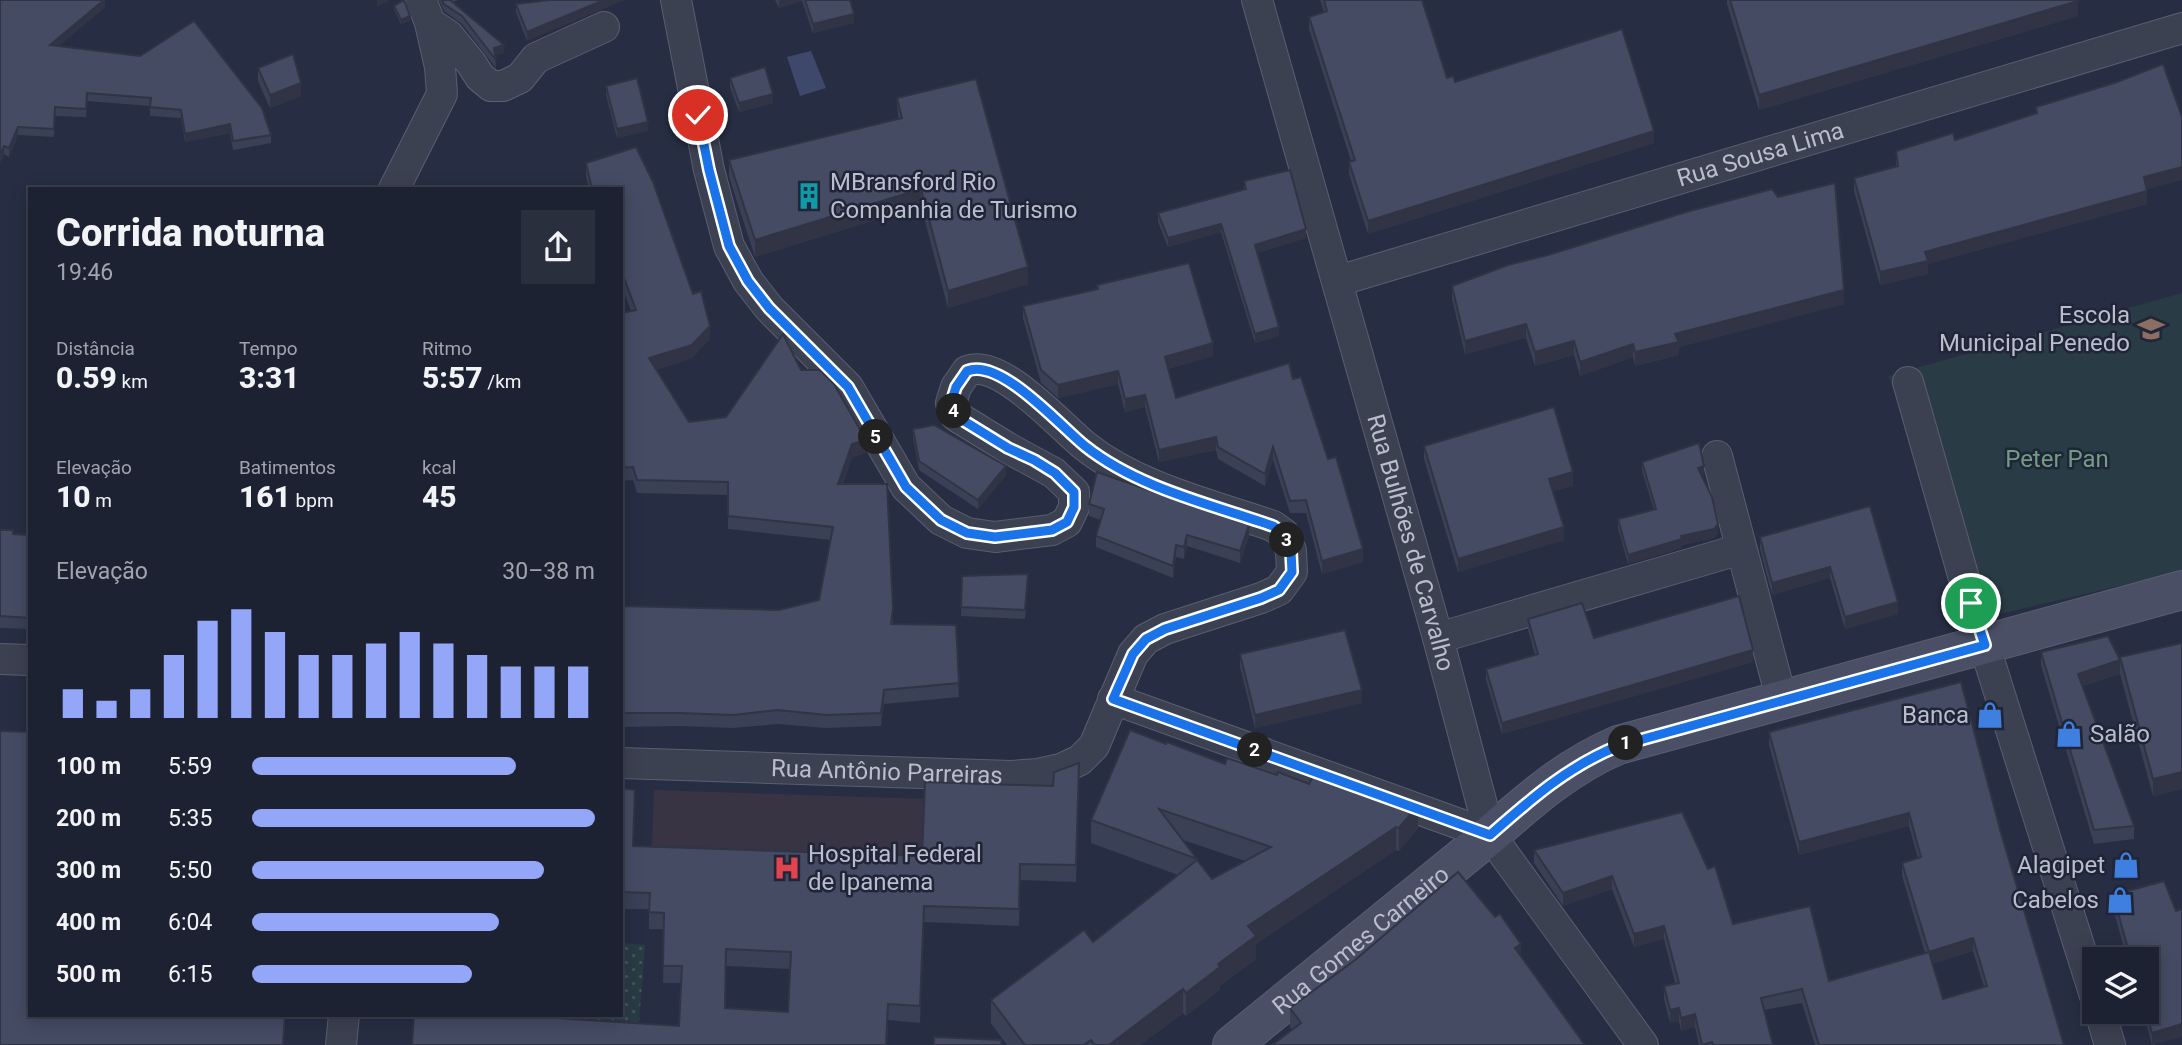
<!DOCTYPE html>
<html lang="pt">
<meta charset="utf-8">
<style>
body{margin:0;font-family:Roboto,sans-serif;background:#2a2f3e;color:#f1f3f6;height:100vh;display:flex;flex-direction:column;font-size:26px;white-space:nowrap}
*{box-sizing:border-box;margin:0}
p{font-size:23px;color:#a0a4ac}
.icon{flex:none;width:38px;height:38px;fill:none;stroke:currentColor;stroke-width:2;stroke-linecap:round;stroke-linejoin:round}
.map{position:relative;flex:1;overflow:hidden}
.details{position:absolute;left:28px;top:187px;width:595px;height:830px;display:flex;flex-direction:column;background:#1d2232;border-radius:0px;box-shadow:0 4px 18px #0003,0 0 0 2px #3b3f4d}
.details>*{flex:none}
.fabs{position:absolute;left:2082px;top:947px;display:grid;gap:14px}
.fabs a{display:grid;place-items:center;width:77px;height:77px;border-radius:0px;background:#1d2232;box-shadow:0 4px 18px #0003,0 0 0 2px #3b3f4d;font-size:35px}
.pin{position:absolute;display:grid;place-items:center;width:60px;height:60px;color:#fff;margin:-30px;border:4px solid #fff;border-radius:50%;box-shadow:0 2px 7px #0007}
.km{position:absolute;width:35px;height:35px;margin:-18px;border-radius:50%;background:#222;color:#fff;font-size:19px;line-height:35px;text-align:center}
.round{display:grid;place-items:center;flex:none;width:74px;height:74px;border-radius:0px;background:#2a2f3e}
.headline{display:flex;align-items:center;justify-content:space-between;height:119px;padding:0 28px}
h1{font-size:38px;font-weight:800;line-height:52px}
.metrics{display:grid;grid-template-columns:repeat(3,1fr);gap:10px;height:119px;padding:7px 28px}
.metrics div{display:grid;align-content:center}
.metrics b{font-size:30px;font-weight:800}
.metrics small{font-size:19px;font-weight:400}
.metrics p{font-size:19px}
.chart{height:196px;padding:14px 28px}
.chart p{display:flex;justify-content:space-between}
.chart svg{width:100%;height:126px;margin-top:7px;stroke:#93a6f7;stroke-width:6}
ul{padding:0 28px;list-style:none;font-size:23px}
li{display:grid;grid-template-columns:112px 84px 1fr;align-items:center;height:52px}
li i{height:18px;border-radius:9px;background:#93a6f7}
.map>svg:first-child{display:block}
</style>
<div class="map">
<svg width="2182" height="1045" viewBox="0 0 2182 1045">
<defs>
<pattern id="garden-dots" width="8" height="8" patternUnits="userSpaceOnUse" patternTransform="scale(1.75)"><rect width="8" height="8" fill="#293b44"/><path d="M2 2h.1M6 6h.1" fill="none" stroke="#46555e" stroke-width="1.8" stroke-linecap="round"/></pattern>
</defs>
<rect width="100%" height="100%" fill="#272e43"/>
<!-- medical -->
<path fill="#393443" d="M654,790L925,799L920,938L649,929Z"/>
<!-- green -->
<path fill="#293b44" d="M2182,293V571L1987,617L1888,376Z"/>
<!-- garden -->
<path fill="url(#garden-dots)" d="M621,943L645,945L639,1023L523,1015H621Z"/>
<!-- water -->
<path fill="#3e486b" d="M811,51L826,88L800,96L787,57Z"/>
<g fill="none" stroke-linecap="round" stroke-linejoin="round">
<defs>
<g id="street">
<path d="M421,0L430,23L448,35L471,63L480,77L491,86H503L520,78L536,58L604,27"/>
<path id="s1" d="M1257,0L1438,638L1490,835L1643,1045"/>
<path d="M394,189L442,94L440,67L430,23"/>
<path id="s2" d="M1338,281L2182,28"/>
<path d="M1908,382L1971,603L2095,996"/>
<path d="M1717,456L1782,701"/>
<path d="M1438,638L1741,549"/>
<path d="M0,659L30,660"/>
<path d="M1113,699L1490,835"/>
<path id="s3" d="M621,763L1011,776L1038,774L1061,769L1080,760L1094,746L1133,654L1146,639L1165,629L1261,598L1279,590L1292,572L1291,551L1284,534L1273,526C1210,504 1138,488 1085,446C1060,426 1000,357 967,371L956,387L951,403L956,416L1008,448L1054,473L1074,492V507L1067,522L1052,530L995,537L967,533L941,520L906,487L848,387L769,308L748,281L729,246L709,170L676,0"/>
<path d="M2100,1012L2110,1045"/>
<path d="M341,1045L344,1015"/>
</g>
<g id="secondary">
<path id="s4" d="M1232,1045L1490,835C1531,799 1567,767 1618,745L2182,590"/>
</g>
</defs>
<!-- street casing -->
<use href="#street" stroke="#5a5e70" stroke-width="32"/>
<!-- secondary casing -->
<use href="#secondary" stroke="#5a5e70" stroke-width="40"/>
<!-- street -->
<use href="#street" stroke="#3c4152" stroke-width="30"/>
<!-- secondary -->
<use href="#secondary" stroke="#4a4f65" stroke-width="38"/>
</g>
<!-- wall -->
<g fill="#3a4055" fill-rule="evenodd">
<path d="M0,0H105V7L59,46L271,135V143L233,150L230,133L185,142L181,118L150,116V106L87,101L86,117L55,116L54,137L18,135L9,157L4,154L0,164Z"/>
<path d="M439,0H458L453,2L504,53L495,55L496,68L462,24L444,11Z"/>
<path d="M549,0L527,41L516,12V4Z"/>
<path d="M775,0H850L854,23L813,33L802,1L779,8Z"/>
<path d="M1320,0H1422L1447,78L1455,82L1654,143L1368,234L1349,174V162L1351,161L1309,29V17L1324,12Z"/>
<path d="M1727,0H2078V16L1759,110L1727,4Z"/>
<path d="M394,6L410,21L401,24L394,10Z"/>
<path d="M258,68L301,96L270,108L258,81Z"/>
<path d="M730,78L773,103L739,112L730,87Z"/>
<path d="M606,86L648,131L617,138L606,95Z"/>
<path d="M897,98L1028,284L948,308L921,206L755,257L729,177V160L898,119Z"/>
<path d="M2036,107L2182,117V180L2147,189V204L1928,264V274L1880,285L1854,191V178L1896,166V151L1955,140L2036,113Z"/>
<path d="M636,147L653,182L693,294L701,291L710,326V339L692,358L656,370L689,422L726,417L783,334L801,370H820L834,384L866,440V453L852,457L843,484H887L893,608V624L956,625L959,697L884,704L881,726L826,728L778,724L733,728L679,726L621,727V606L779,610L819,600L831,540L728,529V495L637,493L633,480L621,481V313L631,311L621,284V189H589L586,176V163Z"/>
<path d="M1244,181L1306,238L1257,253L1279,336L1255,343L1221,232L1168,247L1158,222V213L1244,189Z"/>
<path d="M1097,285L1213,356L1168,369L1176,398L1293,379L1328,459L1363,562L1322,574L1306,513H1290L1273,460L1265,486L1218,459L1216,450L1159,462L1145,407L1125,412L1118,384L1058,398L1041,383L1023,318V306L1097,290Z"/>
<path d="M1452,286L1844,304L1679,347V355L1635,366L1633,357L1580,376L1574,355L1535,366L1526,338L1465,354L1452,299Z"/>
<path d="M913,429L1006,475L978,509L919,470L913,438Z"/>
<path d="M1424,446L1573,486L1553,491L1564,540L1458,572L1424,459Z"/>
<path d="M1642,462L1704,475L1702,476L1718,533L1714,538L1682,545V548L1628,564L1618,528V519L1654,510L1642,471Z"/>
<path d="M1089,504L1249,536L1240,563L1187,546L1184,559L1176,557L1173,578L1096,547V536L1101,520L1089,516Z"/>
<path d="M1870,506L1898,614L1845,629L1830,578L1772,595L1760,549V537Z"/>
<path d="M0,530L13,534L30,535V629L0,628Z"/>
<path d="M962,576L1028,583L1025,619L961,616Z"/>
<path d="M1528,619L1594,638L1753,662L1502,734L1486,680V669L1535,655L1528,630Z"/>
<path d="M2182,643V789L2153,796L2120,674L2082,686L2134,826V839L2094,844L2041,665V652L2120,660V657Z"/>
<path d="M1240,654L1362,703L1255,728L1240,667Z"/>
<path d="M1769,732L2001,833L2064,1045H1815L1802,1003L1764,1010L1773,1045H1699L1695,1027L1681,1031L1679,1021L1670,1023L1664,999V986L1675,983L1664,939L1634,947L1612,889L1563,906L1534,863V850L1682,812L1733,924L1829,981L1925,953L1902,876V863L1918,858L1909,826L1799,855L1769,745ZM1973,951L1984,987L1943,999L1932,964Z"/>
<path d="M1166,744L1418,828L1399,851L1396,850L1256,944V959L1220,986V990L1186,1016L1183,1013L1140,1045H1007L991,1023V1000L1093,942L1178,875L1091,843V820ZM1183,840L1245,861L1212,879L1197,860V859Z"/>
<path d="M1079,763L1076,882L1020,880L1019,926L924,922L920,1023L888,1020L887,1045H412L679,1026L681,983H663L664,929H649V909H621V788L634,846L922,856L1053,786ZM726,966L791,969L788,1012L725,1008Z"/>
<path d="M2113,895L2176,911L2155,1045H2152L2143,1012H2147V959H2127L2113,908Z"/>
<path d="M1521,955L1292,1030L1290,1027V1008Z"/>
</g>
<!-- shaded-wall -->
<g fill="#303445">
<path d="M104,0H105V7L50,54V45Z"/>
<path d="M377,0H391L377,7Z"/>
<path d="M604,0H625L527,41V32Z"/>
<path d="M779,0H802V1L779,8Z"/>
<path d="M2078,1V16L1759,110V95Z"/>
<path d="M854,14V23L813,33V24Z"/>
<path d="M410,16V21L401,24V20Z"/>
<path d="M504,45V53L494,55V48Z"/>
<path d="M301,83V96L270,108V95Z"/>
<path d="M773,94V103L739,112V103Z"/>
<path d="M648,122V131L617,138V129Z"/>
<path d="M230,124V133L185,142V134Z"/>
<path d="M18,127V135L9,157V148Z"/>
<path d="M1654,131V143L1368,234V221Z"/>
<path d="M4,146V154L0,164V155Z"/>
<path d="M2182,167V180L2144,190V177Z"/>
<path d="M921,189V206L755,257V240Z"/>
<path d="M2147,191V204L1928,264V274L1880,285V272L1925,252Z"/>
<path d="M1221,224V232L1168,247V238Z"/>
<path d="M1306,229V238L1255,254V245Z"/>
<path d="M1028,267V284L948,308V291Z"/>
<path d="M1844,290V304L1679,347V355L1635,366V352L1675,334Z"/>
<path d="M1526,324V338L1465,354V341Z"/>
<path d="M710,326V339L692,358L649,372V358Z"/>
<path d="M1279,327V336L1255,343V334Z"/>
<path d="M1574,341V355L1535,366V352Z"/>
<path d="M1213,343V356L1165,370V357Z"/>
<path d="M1633,344V357L1580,376V362Z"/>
<path d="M1118,371V384L1058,398V385Z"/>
<path d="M1145,395V407L1125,412V399Z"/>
<path d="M1216,437V450L1159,462V450Z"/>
<path d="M866,440V453L852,457L838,497V484L852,444Z"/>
<path d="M1273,447V460L1265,486V474Z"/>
<path d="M1006,466V475L978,509V500Z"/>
<path d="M1704,466V475L1698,476V468Z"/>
<path d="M1573,472V486L1549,492V479Z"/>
<path d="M1718,524V533L1714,538L1682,545V548L1628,564V555L1681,536Z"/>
<path d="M1249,525V536L1240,563V551Z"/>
<path d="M1564,527V540L1458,572V559Z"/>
<path d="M1187,535V546L1184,559V547Z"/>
<path d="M1176,545V557L1173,578V566Z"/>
<path d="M1363,549V562L1322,574V561Z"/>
<path d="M1830,567V578L1772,595V583Z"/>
<path d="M1898,602V614L1845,629V617Z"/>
<path d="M1753,650V662L1502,734V723Z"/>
<path d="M2120,660V674L2078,687V674Z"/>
<path d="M884,690V704L881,726V713Z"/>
<path d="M1362,690V703L1255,728V715Z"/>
<path d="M2182,772V789L2153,796V779Z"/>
<path d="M1418,805V828L1399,851V828Z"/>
<path d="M1909,813V826L1799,855V842Z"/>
<path d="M1396,827V850L1256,944V959L1220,986V990L1186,1016V993L1248,926Z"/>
<path d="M1612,876V889L1563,906V893Z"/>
<path d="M924,906V922L920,1023V1006Z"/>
<path d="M1664,926V939L1634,947V934Z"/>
<path d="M1973,938V951L1929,965V952Z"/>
<path d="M1521,944V964L1515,948Z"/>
<path d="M1183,989V1013L1140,1045H1109Z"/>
<path d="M1679,1008V1021L1670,1023V1010Z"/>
<path d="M1695,1014V1027L1681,1031V1018Z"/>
<path d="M2182,1024V1037L2152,1045V1033Z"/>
</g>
<!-- building -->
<g fill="#444b63" stroke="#303445" stroke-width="2" fill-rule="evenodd">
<path d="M0,0H104L50,45L140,56L194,21L262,108L271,135L233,141L230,124L185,134L181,110L150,107L151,98L87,93L86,109L55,107L54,129L18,127L9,148L4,146L0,155Z"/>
<path d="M404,0L410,16L401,20L394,6Z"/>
<path d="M442,0H450L504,45L494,48L496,60L462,16L444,4Z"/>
<path d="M549,0H604L527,32L516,4Z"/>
<path d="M805,0H850L854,14L813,24Z"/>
<path d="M1324,0H1422L1447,78L1453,76L1455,82L1622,29L1654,131L1368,221L1349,162L1355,160L1309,17L1327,11Z"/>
<path d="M1730,0H2078V1L1759,95Z"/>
<path d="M293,54L301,83L270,95L258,68Z"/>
<path d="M2163,64L2182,117V167L2144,177L2147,191L1925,252L1928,261L1880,272L1854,178L1898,166L1896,151L1953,133L1955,140L2037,113L2036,107L2117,82Z"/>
<path d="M765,67L773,94L739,103L730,78Z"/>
<path d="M637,78L648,122L617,129L606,86Z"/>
<path d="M976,79L1028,267L948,291L921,189L755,240L729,160L902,118L897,98Z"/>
<path d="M636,147L653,182L693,294L701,291L710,326L692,345L649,358L689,422L726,417L783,334L801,370H820L834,384L866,440L852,444L838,484H887L893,608L891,624L956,625L959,683L884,690L881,713L826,715L778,710L733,715L679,713H621V606L779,610L819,600L833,527L728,516V482L637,480L633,467L621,468V313L636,310L621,270V189H592L586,163Z"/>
<path d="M1290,170L1306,229L1255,245L1279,327L1255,334L1221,224L1168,238L1158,213L1246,189L1244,181Z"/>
<path d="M1835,183L1844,290L1675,334L1679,342L1635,352L1633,344L1580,362L1574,341L1535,352L1526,324L1465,341L1452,286L1508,265L1548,255L1686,212L1772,189L1778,197Z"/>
<path d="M1189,263L1213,343L1165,357L1176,398L1289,363L1293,379L1301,377L1328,459L1336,457L1363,549L1322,561L1306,500L1290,501L1273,447L1265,474L1218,447L1216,437L1159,450L1145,395L1125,399L1118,371L1058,385L1041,370L1023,306L1098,289L1097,285Z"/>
<path d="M1554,407L1573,472L1549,479L1564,527L1458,559L1424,446Z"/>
<path d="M934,425L1006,466L978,500L919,461L913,429Z"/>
<path d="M1699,443L1704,466L1698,468L1712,497L1718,524L1714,529L1681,536L1682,539L1628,555L1618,519L1656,509L1642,462Z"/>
<path d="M1097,472L1249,525L1240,551L1187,535L1184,547L1176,545L1173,566L1096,536L1104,509L1089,504Z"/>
<path d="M1870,506L1898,602L1845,617L1830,567L1772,583L1760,537Z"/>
<path d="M0,530H13V534L30,535V618L0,616Z"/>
<path d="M1028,574L1025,610L961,607L962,576Z"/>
<path d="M1739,596L1753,650L1502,723L1486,669L1538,654L1528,619L1582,603L1594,638Z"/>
<path d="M1345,630L1362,690L1255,715L1240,654Z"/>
<path d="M2108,636L2120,660L2078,674L2134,826L2094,830L2041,652Z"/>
<path d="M2182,643V772L2153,779L2120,657Z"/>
<path d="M1961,682L2001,833L2064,1045H1819L1802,989L1761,998L1773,1045H1713L1712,1042L1702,1045L1695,1014L1681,1018L1679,1008L1670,1010L1664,986L1679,983L1664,926L1634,934L1612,876L1563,893L1534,850L1682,812L1708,869L1715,866L1733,924L1810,906L1829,981L1929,952L1902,863L1921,857L1909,813L1799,842L1769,732ZM1973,938L1987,986L1943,999L1929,952Z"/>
<path d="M1130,730L1166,744L1167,742L1225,764L1227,758L1277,775L1278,772L1309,784L1313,776L1356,782L1418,805L1399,828L1396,827L1248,926L1256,936L1218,964L1220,967L1186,993L1183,989L1109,1045H1095L1091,1040L1084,1045H1025L991,1000L1084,930L1093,942L1197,860L1212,879L1271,847L1159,809L1197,859L1091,820Z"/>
<path d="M0,731L30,732V1015H285L283,1045H0Z"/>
<path d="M1079,763L1076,865L1020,864L1019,909L924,906L920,1006L888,1004L886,1045H412L414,1015H510L679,1026L682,966H663L664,913L649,912L650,893L621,892V788L635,790L633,846L922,856L925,782L1053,786L1054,772ZM726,949L791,952L788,1012L725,1008Z"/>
<path d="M1458,872L1495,917L1500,914L1521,944L1515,948L1585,1045H1272L1301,1023L1290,1008L1355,960Z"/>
<path d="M2164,881L2176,911L2182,909V1024L2152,1033L2146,1012L2147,959H2131L2113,895Z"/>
<path d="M934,1037L1002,1040L1001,1045H934Z"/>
</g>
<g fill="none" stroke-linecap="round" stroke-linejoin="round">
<defs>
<path id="route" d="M698,115L709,170L729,246L748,281L769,308L848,387L906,487L941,520L967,533L995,537L1052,530L1067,522L1074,507V492L1055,473L1034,460L1008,448L956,416L951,403L956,387L967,371C1000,357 1060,426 1085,446C1138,488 1210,504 1273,526L1284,534L1291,551L1292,572L1279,590L1261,598L1165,629L1146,639L1133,654L1113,699L1490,835C1531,799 1567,767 1618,746L1985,645L1971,603"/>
</defs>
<!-- route casing -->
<use href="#route" stroke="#fff" stroke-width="14"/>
<!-- route -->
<use href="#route" stroke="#1a73e8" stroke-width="9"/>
</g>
<!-- icons -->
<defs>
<symbol id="building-bare" viewBox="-9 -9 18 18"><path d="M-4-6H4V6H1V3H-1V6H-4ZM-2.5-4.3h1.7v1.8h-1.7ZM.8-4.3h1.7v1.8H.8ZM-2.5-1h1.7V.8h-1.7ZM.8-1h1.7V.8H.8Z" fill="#0f9aa8" stroke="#202538" stroke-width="2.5" paint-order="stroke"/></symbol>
<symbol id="school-bare" viewBox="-9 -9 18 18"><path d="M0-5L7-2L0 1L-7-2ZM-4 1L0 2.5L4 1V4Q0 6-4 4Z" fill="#8d6e63" stroke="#202538" stroke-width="2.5" paint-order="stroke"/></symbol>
<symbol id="shop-bare" viewBox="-9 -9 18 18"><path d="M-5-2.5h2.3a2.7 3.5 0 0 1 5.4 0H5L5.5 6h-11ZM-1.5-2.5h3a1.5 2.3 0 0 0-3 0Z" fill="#3f7fe0" stroke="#202538" stroke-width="2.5" paint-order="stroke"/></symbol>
<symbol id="hospital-bare" viewBox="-9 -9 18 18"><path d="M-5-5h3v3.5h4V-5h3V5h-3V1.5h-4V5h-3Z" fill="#e0444e" stroke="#202538" stroke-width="2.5" paint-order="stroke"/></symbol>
</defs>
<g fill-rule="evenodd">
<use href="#building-bare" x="790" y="177" width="38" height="38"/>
<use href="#school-bare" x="2132" y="310" width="38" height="38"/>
<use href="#shop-bare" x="1971" y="696" width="38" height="38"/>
<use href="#shop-bare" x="2050" y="715" width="38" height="38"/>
<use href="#shop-bare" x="2107" y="846" width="38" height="38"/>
<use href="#hospital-bare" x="768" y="849" width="38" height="38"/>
<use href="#shop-bare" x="2101" y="881" width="38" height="38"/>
</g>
<g text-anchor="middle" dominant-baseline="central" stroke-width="5" stroke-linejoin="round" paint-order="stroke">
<!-- street labels -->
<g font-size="24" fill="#b9bdcc" stroke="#202538">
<text stroke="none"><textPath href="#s2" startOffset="441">Rua Sousa Lima</textPath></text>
<text stroke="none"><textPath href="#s1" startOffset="564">Rua Bulhões de Carvalho</textPath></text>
<text stroke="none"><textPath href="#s3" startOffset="266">Rua Antônio Parreiras</textPath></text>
<text stroke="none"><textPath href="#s4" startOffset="166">Rua Gomes Carneiro</textPath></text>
</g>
<!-- poi labels -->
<g font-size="24" fill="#b9bdcc" stroke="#202538" text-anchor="end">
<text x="830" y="182" text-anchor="start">MBransford Rio<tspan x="830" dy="28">Companhia de Turismo</tspan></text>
<text x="2130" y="315">Escola<tspan x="2130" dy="28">Municipal Penedo</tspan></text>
<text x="1969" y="715">Banca</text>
<text x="2090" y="734" text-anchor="start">Salão</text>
<text x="808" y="854" text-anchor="start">Hospital Federal<tspan x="808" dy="28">de Ipanema</tspan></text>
<text x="2105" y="865">Alagipet</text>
<text x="2099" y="900">Cabelos</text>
</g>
<!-- park labels -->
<g font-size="24" fill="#709d83" stroke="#202538">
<text x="2057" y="459">Peter Pan</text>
</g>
</g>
</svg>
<div class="fabs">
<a><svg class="icon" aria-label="layers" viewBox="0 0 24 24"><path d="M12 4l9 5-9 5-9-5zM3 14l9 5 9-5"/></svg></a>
</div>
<div class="pin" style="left:1971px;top:603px;background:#1e9e55"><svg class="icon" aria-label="arrive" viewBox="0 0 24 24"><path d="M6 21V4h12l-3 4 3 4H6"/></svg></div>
<div class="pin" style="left:698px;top:115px;background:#d93025"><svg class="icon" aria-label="check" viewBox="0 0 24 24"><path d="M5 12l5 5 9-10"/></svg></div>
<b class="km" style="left:1626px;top:743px">1</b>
<b class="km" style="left:1255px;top:750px">2</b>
<b class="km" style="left:1287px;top:540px">3</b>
<b class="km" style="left:954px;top:411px">4</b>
<b class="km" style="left:876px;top:437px">5</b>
<section class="details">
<div class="headline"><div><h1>Corrida noturna</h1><p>19:46</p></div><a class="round"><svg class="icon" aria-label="share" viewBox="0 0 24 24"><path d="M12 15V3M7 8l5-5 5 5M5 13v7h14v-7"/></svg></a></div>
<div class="metrics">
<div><p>Distância</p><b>0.59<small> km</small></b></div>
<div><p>Tempo</p><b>3:31</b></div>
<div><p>Ritmo</p><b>5:57<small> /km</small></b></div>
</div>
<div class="metrics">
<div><p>Elevação</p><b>10<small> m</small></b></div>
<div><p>Batimentos</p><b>161<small> bpm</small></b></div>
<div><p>kcal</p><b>45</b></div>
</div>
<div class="chart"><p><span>Elevação</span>30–38 m</p>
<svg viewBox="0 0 160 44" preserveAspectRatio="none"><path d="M5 44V34M15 44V38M25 44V34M35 44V22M45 44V10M55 44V6M65 44V14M75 44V22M85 44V22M95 44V18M105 44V14M115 44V18M125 44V22M135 44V26M145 44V26M155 44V26"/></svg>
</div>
<ul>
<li><b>100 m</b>5:59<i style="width:77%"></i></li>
<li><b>200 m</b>5:35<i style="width:100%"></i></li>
<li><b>300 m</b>5:50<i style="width:85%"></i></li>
<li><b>400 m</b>6:04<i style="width:72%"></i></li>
<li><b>500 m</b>6:15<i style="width:64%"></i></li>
</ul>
</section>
</div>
